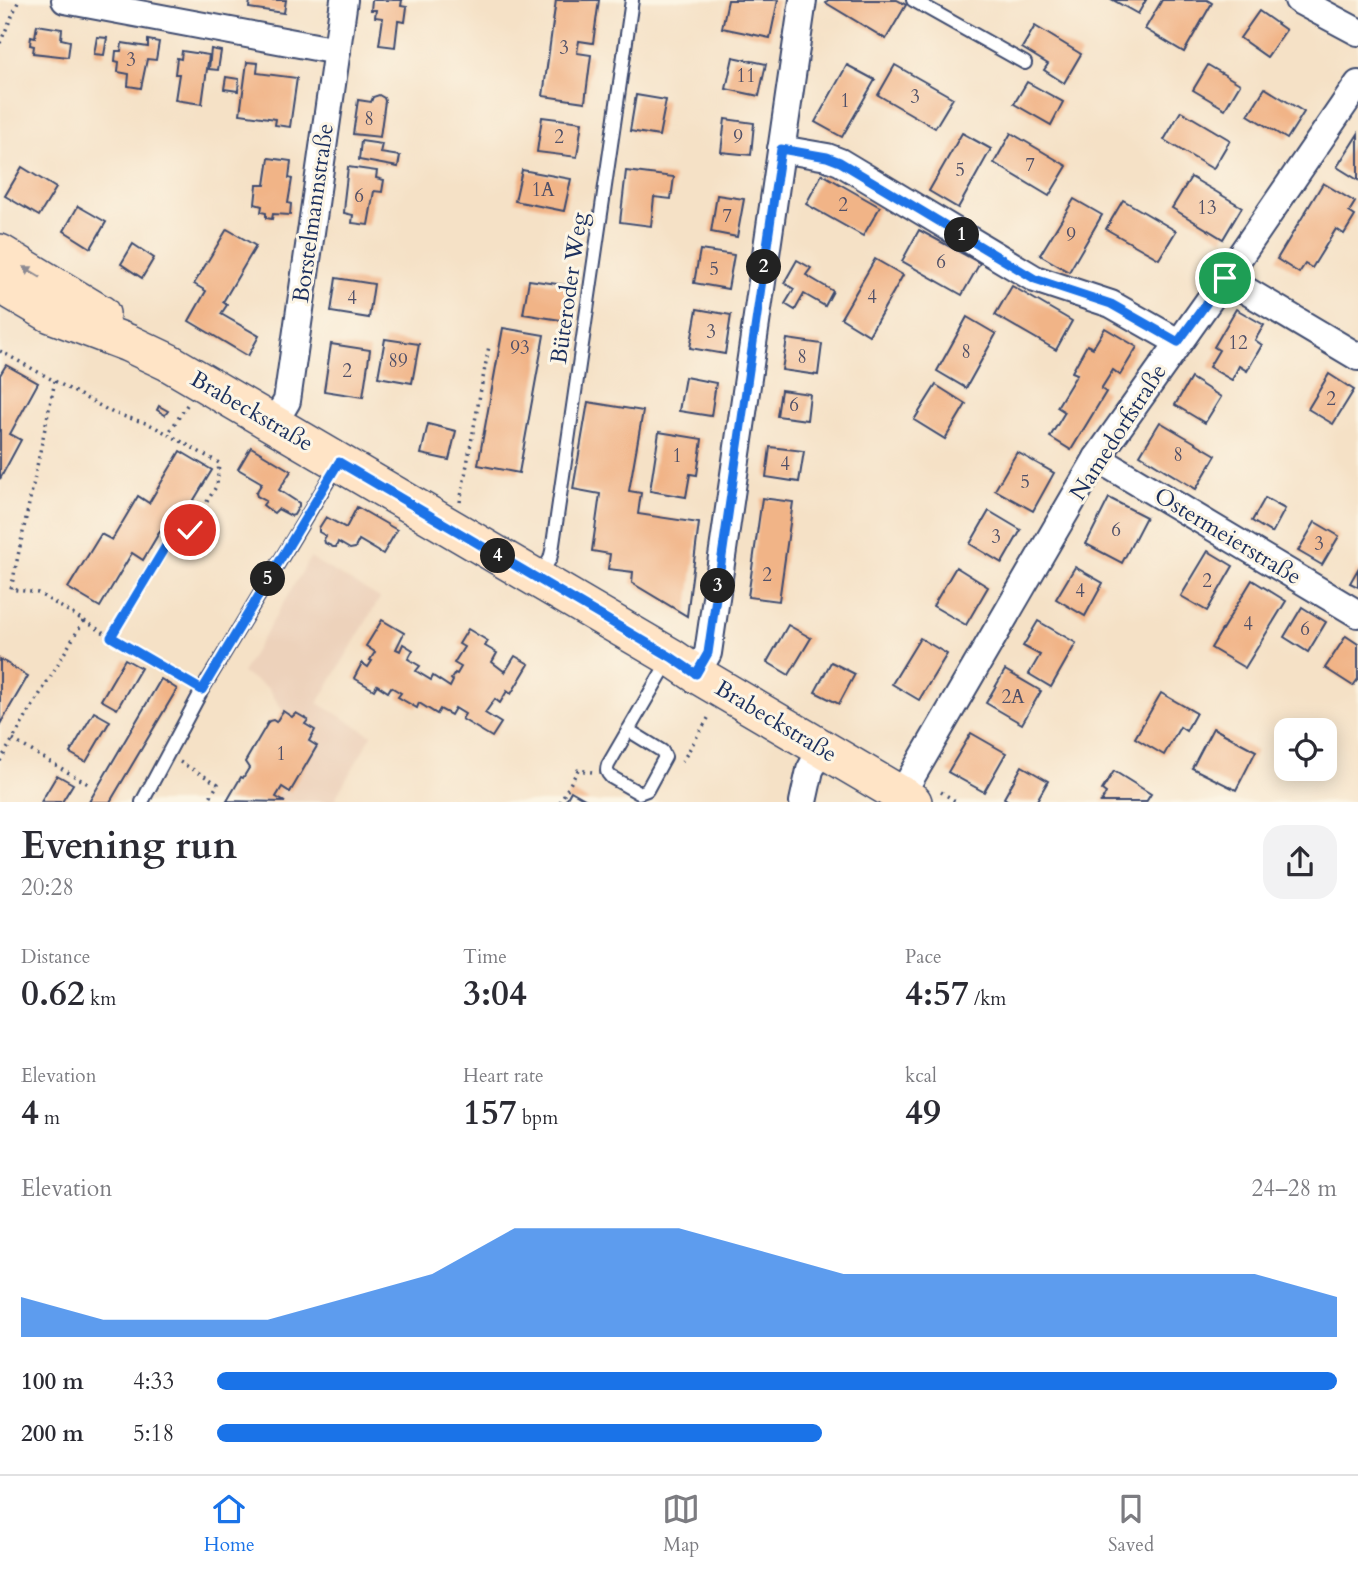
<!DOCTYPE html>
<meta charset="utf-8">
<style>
body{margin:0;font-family:Cardo,serif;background:#f2f2f3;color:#2b2b33;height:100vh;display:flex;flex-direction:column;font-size:26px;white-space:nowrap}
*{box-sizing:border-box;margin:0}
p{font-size:23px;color:#7c7c81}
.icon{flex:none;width:38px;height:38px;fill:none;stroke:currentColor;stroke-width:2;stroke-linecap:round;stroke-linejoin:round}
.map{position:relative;height:802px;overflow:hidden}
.panel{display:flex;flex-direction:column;background:#fff;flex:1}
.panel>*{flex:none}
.tools{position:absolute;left:1274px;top:718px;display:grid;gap:14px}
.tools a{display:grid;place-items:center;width:63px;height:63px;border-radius:14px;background:#fff;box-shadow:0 4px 18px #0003;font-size:35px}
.pin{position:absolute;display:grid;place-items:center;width:60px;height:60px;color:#fff;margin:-30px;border:4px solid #fff;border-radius:50%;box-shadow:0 2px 7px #0007}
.km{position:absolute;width:35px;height:35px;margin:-18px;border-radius:50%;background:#222;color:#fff;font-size:19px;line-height:35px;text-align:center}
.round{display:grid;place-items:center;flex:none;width:74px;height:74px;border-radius:21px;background:#f2f2f3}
.head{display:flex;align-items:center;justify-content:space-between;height:119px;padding:0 21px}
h1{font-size:38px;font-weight:800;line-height:52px}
.stats{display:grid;grid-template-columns:repeat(3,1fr);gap:10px;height:119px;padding:7px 21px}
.stats div{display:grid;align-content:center}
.stats b{font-size:35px;font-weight:800}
.stats small{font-size:19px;font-weight:400}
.stats p{font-size:19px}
.chart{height:196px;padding:14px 21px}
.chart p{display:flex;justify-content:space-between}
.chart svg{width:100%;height:126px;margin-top:7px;fill:#1a73e8;opacity:.7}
ul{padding:0 21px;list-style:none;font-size:23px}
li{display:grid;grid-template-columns:112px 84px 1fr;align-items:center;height:52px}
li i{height:18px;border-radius:9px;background:#1a73e8}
.tab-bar{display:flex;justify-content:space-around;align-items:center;height:98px;border-top:2px solid #e1e1e2;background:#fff;font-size:19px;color:#7c7c81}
.tab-bar a{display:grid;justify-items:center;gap:4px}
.tab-bar .selected{color:#1a73e8}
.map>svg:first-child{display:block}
</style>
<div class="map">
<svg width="1358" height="802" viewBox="0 0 1358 802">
<rect width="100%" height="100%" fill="#fcf5e5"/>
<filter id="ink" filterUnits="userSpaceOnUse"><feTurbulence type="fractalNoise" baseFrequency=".0143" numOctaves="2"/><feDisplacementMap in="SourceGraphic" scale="14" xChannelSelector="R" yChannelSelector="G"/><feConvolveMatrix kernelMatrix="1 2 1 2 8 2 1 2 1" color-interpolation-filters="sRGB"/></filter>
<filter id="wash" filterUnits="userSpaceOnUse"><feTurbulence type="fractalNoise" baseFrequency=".00686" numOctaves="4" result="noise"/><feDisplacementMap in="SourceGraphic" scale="28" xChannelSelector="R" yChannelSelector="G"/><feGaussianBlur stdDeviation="1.57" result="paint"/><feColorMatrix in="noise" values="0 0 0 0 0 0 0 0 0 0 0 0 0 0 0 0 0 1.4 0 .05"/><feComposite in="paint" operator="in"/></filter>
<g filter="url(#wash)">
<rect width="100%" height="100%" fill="#f5e1c6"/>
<!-- built -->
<path fill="#edd2bb" d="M310,558L380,598L318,703L372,735L333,802H285L243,778L249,768L245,762L269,721L273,720L276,722L283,711L268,688L242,673Z"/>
<g id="blocks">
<!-- building -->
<g fill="#f1b487">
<path d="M250,0H286L284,13L249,8Z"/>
<path d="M372,0H402L401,6L407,7L405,22L398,21L395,47L379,45L383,18L375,17L376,10H371Z"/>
<path d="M556,0H599L593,43L579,41L577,53L591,55L585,102L543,96Z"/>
<path d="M728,0H778L770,38L722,28Z"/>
<path d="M828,0H897L906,5L886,39L826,3Z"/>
<path d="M1113,0H1146L1138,14Z"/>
<path d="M1162,0H1207L1212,3L1184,52L1145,29Z"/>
<path d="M1259,11L1286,30L1267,57L1240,38Z"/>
<path d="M37,25L62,29L61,39L70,41L68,57L33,53L34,46L30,45L31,36L35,37Z"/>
<path d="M1035,26L1081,54L1064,83L1044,70L1048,64L1022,48Z"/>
<path d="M97,37L107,38L104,55L94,54Z"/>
<path d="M148,40L159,42L156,60L147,59L141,88L128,86L129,74L118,72L119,62L115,61L116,51H121L122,43L148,47Z"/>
<path d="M211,49L221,51L218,70L209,69Z"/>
<path d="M182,51L209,55L202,104L175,100L179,74H175L177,58L181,59Z"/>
<path d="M733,57L766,64L759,96L726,89Z"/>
<path d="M247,62L258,63L257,73L297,78L290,127L275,125L276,119L240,114Z"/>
<path d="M847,65L875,80L842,137L815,122Z"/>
<path d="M895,65L953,98L935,128L878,95Z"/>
<path d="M1208,65L1240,84L1225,109L1193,90Z"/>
<path d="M226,77L239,79L238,91L224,89Z"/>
<path d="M1027,82L1063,102L1051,125L1014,104Z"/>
<path d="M1265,88L1304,112L1287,139L1248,115Z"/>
<path d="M379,95L384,98L385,101L380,137L353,134L358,100L371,102L373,97Z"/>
<path d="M636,95L666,100L659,136L630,131Z"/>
<path d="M1181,111L1230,140L1213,169L1164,140Z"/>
<path d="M542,117L582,122L577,157L537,152Z"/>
<path d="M725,119L754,123L751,155L721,152Z"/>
<path d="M962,133L991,149L958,208L929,191Z"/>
<path d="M1011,133L1067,166L1049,196L994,163Z"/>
<path d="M1358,134V180L1337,167Z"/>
<path d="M361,141L382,144L380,153L400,156L398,167L359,160Z"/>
<path d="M269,158L291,161L289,178L292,179L288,203L291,204L290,215L273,214L272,219L266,218V213L261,212L262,206L255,204L257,185H265Z"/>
<path d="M22,167L56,188L39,216L5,196Z"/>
<path d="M348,167L377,171L376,178L384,180L382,192L374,191L368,225L352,223L353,215L344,213L345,201H344Z"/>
<path d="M522,170L571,179L564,211L515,201Z"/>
<path d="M626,171L674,177L671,199L654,197L651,226L620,222Z"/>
<path d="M822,174L880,207L863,236L806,204Z"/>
<path d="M1191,177L1242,207L1223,239L1172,208Z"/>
<path d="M1323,183L1355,202L1349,212L1355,216L1344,234L1336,229L1312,268L1305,264L1299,273L1277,259Z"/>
<path d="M717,195L744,199L737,237L711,232Z"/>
<path d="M1074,199L1102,215L1069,272L1040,255Z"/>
<path d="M1123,200L1176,231L1159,259L1106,229Z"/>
<path d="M78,206L106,222L91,248L64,231Z"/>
<path d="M227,229L256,246L223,302L227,305L221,314L259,336L248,356L189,321L206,291L194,284Z"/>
<path d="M919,230L980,263L962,295L902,261Z"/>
<path d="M133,244L154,258L142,278L121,264Z"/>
<path d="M700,250L734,255L728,289L694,283Z"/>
<path d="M875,259L903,275L869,335L841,318Z"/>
<path d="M797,260L811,268L806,275L833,291L825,306L804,294L795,310L785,304L794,289L784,283Z"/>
<path d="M336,278L374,284L369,318L331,312Z"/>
<path d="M529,280L572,286L567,321L523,314Z"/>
<path d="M1012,286L1072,321L1056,350L995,315Z"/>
<path d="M697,309L731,315L725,354L690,348Z"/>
<path d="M1236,309L1264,325L1255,340L1262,345L1247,371L1239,366L1232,380L1209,367L1219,350L1214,347Z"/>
<path d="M967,317L996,334L966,388L937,371Z"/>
<path d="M503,328L544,335L519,473L478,465Z"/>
<path d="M1105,328L1137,347L1120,375L1113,370L1101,389L1106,392L1071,450L1050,437L1065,412L1057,407L1077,374L1072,372L1087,345L1093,348Z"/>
<path d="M385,339L419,344L412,383L378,377Z"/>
<path d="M787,339L822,344L818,375L782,370Z"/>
<path d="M331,344L370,350L363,397L324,391Z"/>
<path d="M6,365L38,383L10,434L21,440L0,479V375Z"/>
<path d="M1329,374L1354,390L1333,424L1308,409Z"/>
<path d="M685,377L716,383L711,416L679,411Z"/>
<path d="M1191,378L1221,397L1205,423L1175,405Z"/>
<path d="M936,385L966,404L945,439L914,420Z"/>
<path d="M781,390L810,394L807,420L777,416Z"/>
<path d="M588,402L643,411L629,491L641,493L638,514L699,523L687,616L632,583L633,572L608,569L610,554L592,551L600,494L573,489Z"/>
<path d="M159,406L168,411L165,415L157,410Z"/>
<path d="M1160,422L1216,455L1196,489L1140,455Z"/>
<path d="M428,424L456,431L449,460L421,454Z"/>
<path d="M659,432L702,439L697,475L690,474L686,497L650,491Z"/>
<path d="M251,447L291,471L279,490L299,503V506L294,515L291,516L278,509L274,513L268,509L263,505L266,501L257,496L256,493L262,483L238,469Z"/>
<path d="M770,447L804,451L799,482L766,477Z"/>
<path d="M180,451L212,470L180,523L169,516L143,560L132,553L100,607L68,588L101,534L112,540L138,496L149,503Z"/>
<path d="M1017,452L1054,473L1033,511L995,490Z"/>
<path d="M762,498L793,502L779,601L748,597Z"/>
<path d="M1109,498L1146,517L1122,563L1086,544Z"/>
<path d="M1265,498L1285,509L1272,533L1252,521Z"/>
<path d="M357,507L397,530L383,554L359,540L355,548L350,549L338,542L336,547H333L325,543L324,539L326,536L319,532V528L326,517L346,528Z"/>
<path d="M989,511L1021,530L1002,563L970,544Z"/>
<path d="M1315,522L1339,536L1322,565L1298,551Z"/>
<path d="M1208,551L1233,566L1207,611L1181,596Z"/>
<path d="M956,567L988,587L966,625L933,606Z"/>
<path d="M1075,567L1103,583L1085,616L1056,599Z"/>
<path d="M1358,569V587L1350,583Z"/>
<path d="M1252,580L1286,601L1245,668L1211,648Z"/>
<path d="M1302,607L1326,622L1308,652L1284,637Z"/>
<path d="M382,620L404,633L396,649L400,651L403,644L413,650L408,659L420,666L416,671L431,680L433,676L450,687L453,681L451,679L455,673L457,674L461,667L454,663L464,647L459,644L468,629L488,641L485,646L497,653L492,662L505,672L515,656L529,664L511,694L507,691L500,703L495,699L485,713L501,723L492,737L462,719L465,714L455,708L451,715L440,709L437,714L419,703L417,708L398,697L401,693L391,687L388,692L377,685L374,690L354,678L362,663L368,667L372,661L370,660L375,652L366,646Z"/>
<path d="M1038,621L1076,643L1051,687L1029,674L1040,655L1023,646Z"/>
<path d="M788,625L811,638L789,675L767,662Z"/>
<path d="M1346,636L1358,644V679L1353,686L1325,668Z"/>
<path d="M920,638L947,654L919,700L892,684Z"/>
<path d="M0,659L28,676L0,724Z"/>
<path d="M125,659L141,668L117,709L101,700Z"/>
<path d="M831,662L855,674L839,704L815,692Z"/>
<path d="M1005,670L1041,691L1022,724L986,703Z"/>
<path d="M161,679L177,689L110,802H89Z"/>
<path d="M1161,693L1196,713L1186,731L1180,727L1164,755L1135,738Z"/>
<path d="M283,711L292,717L296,713L308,720L305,724L315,730L309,741L317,746L290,792L282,787L276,797L285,802L227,801L241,777L243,778L249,768L245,762L269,721L273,720L276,722Z"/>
<path d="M94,712L110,721L86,762L70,753Z"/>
<path d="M1213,728L1256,751L1236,790L1192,768Z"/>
<path d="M971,733L1006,753L984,792L948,772Z"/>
<path d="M1022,766L1048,781L1036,802H1010L1004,798Z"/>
<path d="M1114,771L1151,794L1146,802H1101L1106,793L1102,790Z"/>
<path d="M57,775L73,784L62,802H41Z"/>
<path d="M571,791L590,802H565Z"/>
</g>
</g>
</g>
<g filter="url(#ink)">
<use href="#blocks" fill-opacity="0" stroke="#3c4a6e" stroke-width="2"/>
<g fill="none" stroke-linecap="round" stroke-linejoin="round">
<defs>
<g id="service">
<path d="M913,0L1025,63"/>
<path d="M539,576L550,559L552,551L632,0"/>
<path d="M628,730L662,751L665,757L647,790L639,793L611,777C607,773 606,771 608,765L669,660"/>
<path d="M142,802L202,690L337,466"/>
</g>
<g id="minor">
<path d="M65,0L337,51"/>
<path d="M1298,0L1358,32"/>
<path d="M781,149L827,157L840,162L1035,279L1111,304L1178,342"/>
<path d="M1225,278L1358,357"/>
<path d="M274,423L287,401L344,0"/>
<path d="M1097,458L1358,614"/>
<path d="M696,674L708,653L803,0"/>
<path d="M901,795L1097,458L1225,278L1358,84"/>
<path d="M803,802L810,770L822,748"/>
</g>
<g id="secondary">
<path d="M0,253L101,314"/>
<path d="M0,284L51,314L128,343L168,362L671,657L696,674L913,802"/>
</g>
</defs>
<!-- service casing -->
<use href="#service" stroke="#3c4a6e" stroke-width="16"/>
<!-- minor casing -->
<use href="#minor" stroke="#3c4a6e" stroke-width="30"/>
<!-- secondary casing -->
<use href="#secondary" stroke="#3c4a6e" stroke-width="40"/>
<!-- path -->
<g stroke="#3c4a6e" stroke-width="3.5" stroke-dasharray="2 5" stroke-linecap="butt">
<path d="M0,43L19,0"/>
<path d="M0,351L113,413L149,424L168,434"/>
<path d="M55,381L11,589L38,593L111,637"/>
<path d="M187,405L168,434L219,463L217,485L190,530L173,534L111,637L188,682"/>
<path d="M460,502L489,346"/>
<path d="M13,740L88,784"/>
<path d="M0,761L84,620"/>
<path d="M180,762L218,784L207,802"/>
<path d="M682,762L710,715"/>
<path d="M941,792L957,802"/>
<path d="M560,802L578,770L592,772"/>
</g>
<!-- service -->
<use href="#service" stroke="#fff" stroke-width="12"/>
<!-- minor -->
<use href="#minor" stroke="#fff" stroke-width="26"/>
<!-- secondary -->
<use href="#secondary" stroke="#ffe4c6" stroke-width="37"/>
</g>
<!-- one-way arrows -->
<defs><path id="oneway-solid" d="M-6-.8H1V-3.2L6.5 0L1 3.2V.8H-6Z" transform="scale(1.75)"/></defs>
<use fill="#8d8a92" href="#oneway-solid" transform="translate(32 272) rotate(-149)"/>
</g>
<g fill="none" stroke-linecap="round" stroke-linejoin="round" filter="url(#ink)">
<defs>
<path id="route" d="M190,530L173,534L111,637L202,690L339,462L671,657L696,674L708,653L781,149L827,157L840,162L1035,279L1111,304L1178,342L1225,278"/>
</defs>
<!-- route casing -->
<use href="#route" stroke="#fff" stroke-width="14"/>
<!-- route -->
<use href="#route" stroke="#1a73e8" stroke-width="9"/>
</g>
<g text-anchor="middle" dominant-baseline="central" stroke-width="6" stroke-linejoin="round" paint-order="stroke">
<!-- number labels -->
<g font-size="19" fill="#505068">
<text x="564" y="48">3</text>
<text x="131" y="60">3</text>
<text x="746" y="76">11</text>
<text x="915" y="97">3</text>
<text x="845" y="101">1</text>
<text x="369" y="119">8</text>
<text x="559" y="137">2</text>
<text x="738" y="137">9</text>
<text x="1030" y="165">7</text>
<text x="960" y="170">5</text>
<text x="543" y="190">1A</text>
<text x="359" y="196">6</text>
<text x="843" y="205">2</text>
<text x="1207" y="208">13</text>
<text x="727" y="216">7</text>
<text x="1071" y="235">9</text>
<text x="941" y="262">6</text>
<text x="714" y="269">5</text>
<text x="872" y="297">4</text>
<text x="352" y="298">4</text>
<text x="711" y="332">3</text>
<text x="1238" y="343">12</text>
<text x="520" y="348">93</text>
<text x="966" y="352">8</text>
<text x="802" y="357">8</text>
<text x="398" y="361">89</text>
<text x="347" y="371">2</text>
<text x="1331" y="399">2</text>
<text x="794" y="405">6</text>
<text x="1178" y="455">8</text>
<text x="677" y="456">1</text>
<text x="785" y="464">4</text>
<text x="1025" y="482">5</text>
<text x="1116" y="530">6</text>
<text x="996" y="537">3</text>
<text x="1319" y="544">3</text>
<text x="767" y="575">2</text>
<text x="1207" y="581">2</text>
<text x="1080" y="591">4</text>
<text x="1248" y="624">4</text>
<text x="1305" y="629">6</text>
<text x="1013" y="697">2A</text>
<text x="281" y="754">1</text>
</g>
<!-- street labels -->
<g font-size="23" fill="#1b2f5e" stroke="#fcf5e5">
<text transform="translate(313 213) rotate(-82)">Borstelmannstraße</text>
<text transform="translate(569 288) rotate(-82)">Büteroder Weg</text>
<text transform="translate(252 411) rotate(30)">Brabeckstraße</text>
<text transform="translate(1118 432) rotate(-57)">Namedorfstraße</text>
<text transform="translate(1228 536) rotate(31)">Ostermeierstraße</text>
<text transform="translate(776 721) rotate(31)">Brabeckstraße</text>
</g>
</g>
</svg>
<div class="tools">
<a><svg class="icon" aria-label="locate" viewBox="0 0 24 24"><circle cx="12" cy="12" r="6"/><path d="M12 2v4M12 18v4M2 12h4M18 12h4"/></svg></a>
</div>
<div class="pin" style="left:1225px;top:278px;background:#1e9e55"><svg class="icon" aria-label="arrive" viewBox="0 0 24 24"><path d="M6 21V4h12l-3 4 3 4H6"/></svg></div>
<div class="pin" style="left:190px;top:530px;background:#d93025"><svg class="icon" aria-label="check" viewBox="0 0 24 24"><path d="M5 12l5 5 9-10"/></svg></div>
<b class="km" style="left:962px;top:235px">1</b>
<b class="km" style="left:764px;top:267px">2</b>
<b class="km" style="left:718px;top:586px">3</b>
<b class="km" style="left:498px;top:556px">4</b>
<b class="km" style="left:268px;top:579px">5</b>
</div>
<section class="panel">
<div class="head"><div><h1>Evening run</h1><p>20:28</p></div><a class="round"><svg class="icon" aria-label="share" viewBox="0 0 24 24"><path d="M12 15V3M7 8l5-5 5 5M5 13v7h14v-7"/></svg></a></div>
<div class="stats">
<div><p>Distance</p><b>0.62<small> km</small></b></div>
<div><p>Time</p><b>3:04</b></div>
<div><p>Pace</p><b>4:57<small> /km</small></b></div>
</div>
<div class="stats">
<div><p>Elevation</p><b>4<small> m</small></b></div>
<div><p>Heart rate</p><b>157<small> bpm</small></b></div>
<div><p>kcal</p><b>49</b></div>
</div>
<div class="chart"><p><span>Elevation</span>24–28 m</p>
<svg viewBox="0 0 160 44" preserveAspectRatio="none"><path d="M0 44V30L10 38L20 38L30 38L40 30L50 22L60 6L70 6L80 6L90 14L100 22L110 22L120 22L130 22L140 22L150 22L160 30V44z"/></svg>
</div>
<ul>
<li><b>100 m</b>4:33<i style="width:100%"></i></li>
<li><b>200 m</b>5:18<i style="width:54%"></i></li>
</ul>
</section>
<nav class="tab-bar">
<a class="selected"><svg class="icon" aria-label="home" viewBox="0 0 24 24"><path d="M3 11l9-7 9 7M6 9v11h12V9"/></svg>Home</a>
<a><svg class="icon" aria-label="map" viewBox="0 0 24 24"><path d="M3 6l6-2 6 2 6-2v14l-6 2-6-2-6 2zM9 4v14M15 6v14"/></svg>Map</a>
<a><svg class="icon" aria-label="saved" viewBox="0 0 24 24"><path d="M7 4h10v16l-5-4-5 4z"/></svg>Saved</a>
</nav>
